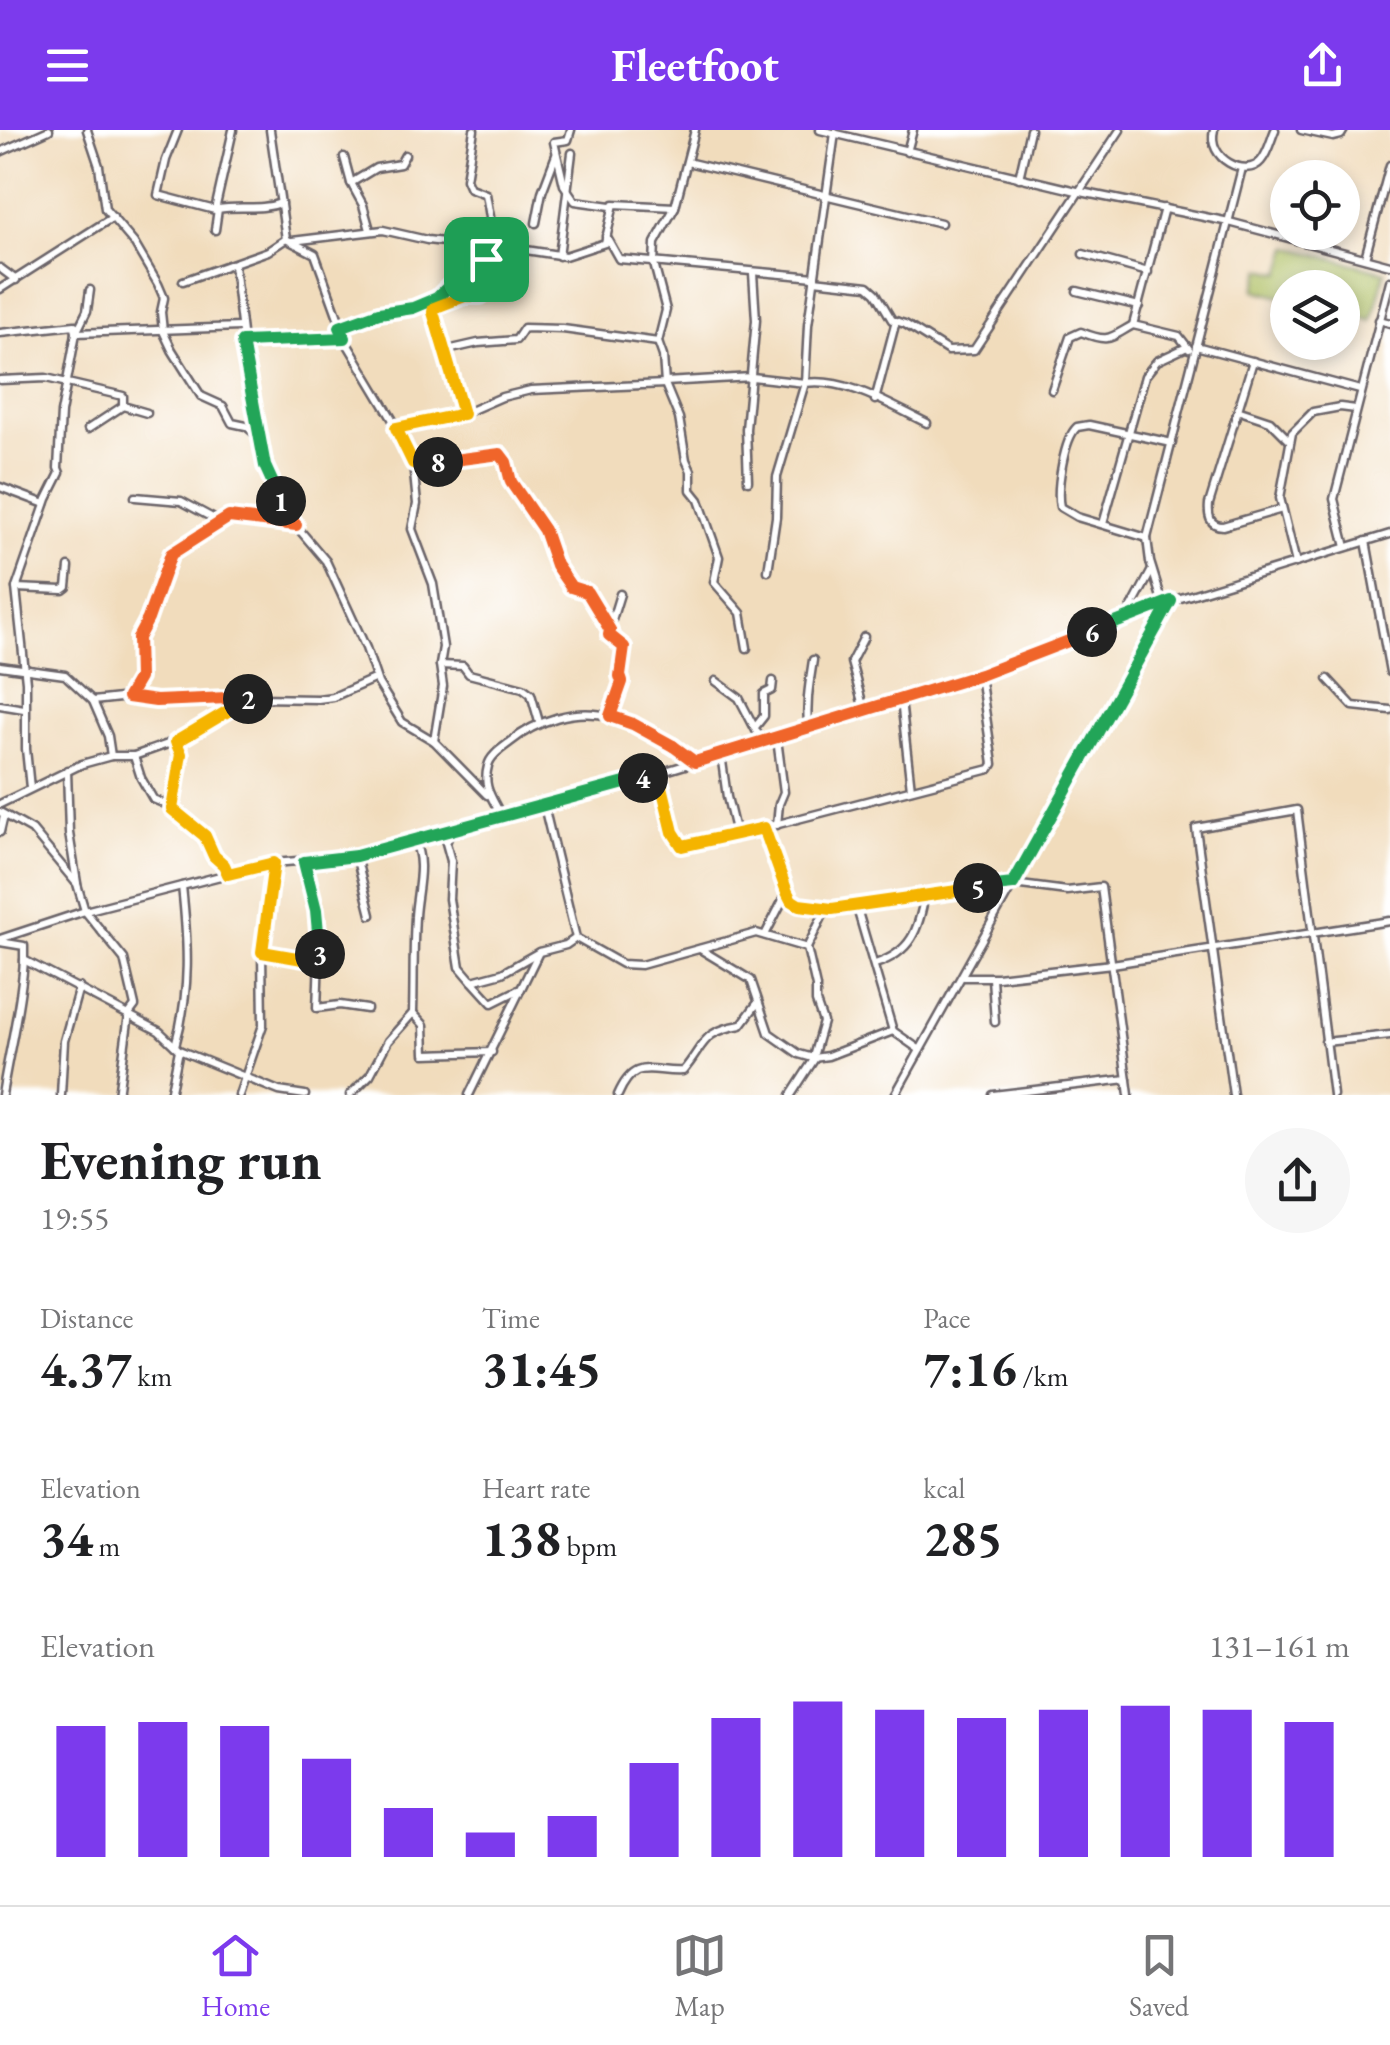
<!DOCTYPE html>
<meta charset="utf-8">
<style>
body{margin:0;font-family:"EB Garamond",serif;background:#f6f6f6;color:#202124;height:100vh;display:flex;flex-direction:column;font-size:38px;white-space:nowrap}
*{box-sizing:border-box;margin:0}
p{font-size:32px;color:#757577}
.icon{flex:none;width:55px;height:55px;fill:none;stroke:currentColor;stroke-width:2;stroke-linecap:round;stroke-linejoin:round}
.map{position:relative;height:965px;overflow:hidden}
.sheet{display:flex;flex-direction:column;background:#fff;flex:1}
.sheet>*{flex:none}
.controls{position:absolute;left:1270px;top:30px;display:grid;gap:20px}
.controls a{display:grid;place-items:center;width:90px;height:90px;border-radius:50%;background:#fff;box-shadow:0 5px 15px #0003;font-size:50px}
.pin{position:absolute;display:grid;place-items:center;width:85px;height:85px;color:#fff;margin:-42px;border-radius:20px;box-shadow:0 5px 15px #0006}
.km{position:absolute;width:50px;height:50px;margin:-25px;border-radius:50%;background:#222;color:#fff;font-size:28px;line-height:50px;text-align:center}
.round{display:grid;place-items:center;flex:none;width:105px;height:105px;border-radius:52px;background:#f6f6f6}
.overview{display:flex;align-items:center;justify-content:space-between;height:170px;padding:0 40px}
h1{font-size:55px;font-weight:700;line-height:75px}
.figures{display:grid;grid-template-columns:repeat(3,1fr);gap:15px;height:170px;padding:10px 40px}
.figures div{display:grid;align-content:center}
.figures b{font-size:50px;font-weight:700}
.figures small{font-size:28px;font-weight:400}
.figures p{font-size:28px}
.chart{height:280px;padding:20px 40px}
.chart p{display:flex;justify-content:space-between}
.chart svg{width:100%;height:180px;margin-top:10px;stroke:#7c3aed;stroke-width:6}
header{display:flex;justify-content:space-between;align-items:center;height:130px;padding:0 40px;background:#7c3aed;color:#fff;font-size:45px;font-weight:700}
.dock{display:flex;justify-content:space-around;align-items:center;height:140px;border-top:2px solid #e0e0e0;background:#fff;font-size:28px;color:#757577}
.dock a{display:grid;justify-items:center;gap:5px}
.dock .active{color:#7c3aed}
.map>svg:first-child{display:block}
</style>
<header><svg class="icon" aria-label="menu" viewBox="0 0 24 24"><path d="M4 6h16M4 12h16M4 18h16"/></svg>Fleetfoot<svg class="icon" aria-label="share" viewBox="0 0 24 24"><path d="M12 15V3M7 8l5-5 5 5M5 13v7h14v-7"/></svg></header>
<div class="map">
<svg width="1390" height="965" viewBox="0 0 1390 965">
<rect width="100%" height="100%" fill="#fff"/>
<filter id="ink" filterUnits="userSpaceOnUse"><feTurbulence type="fractalNoise" baseFrequency=".01" numOctaves="2"/><feDisplacementMap in="SourceGraphic" scale="20" xChannelSelector="R" yChannelSelector="G"/><feConvolveMatrix kernelMatrix="1 2 1 2 8 2 1 2 1" color-interpolation-filters="sRGB"/></filter>
<filter id="wash" filterUnits="userSpaceOnUse"><feTurbulence type="fractalNoise" baseFrequency=".0048" numOctaves="4" result="noise"/><feDisplacementMap in="SourceGraphic" scale="40" xChannelSelector="R" yChannelSelector="G"/><feGaussianBlur stdDeviation="2.25" result="paint"/><feColorMatrix in="noise" values="0 0 0 0 0 0 0 0 0 0 0 0 0 0 0 0 0 1.4 0 .05"/><feComposite in="paint" operator="in"/></filter>
<g filter="url(#wash)">
<rect width="100%" height="100%" fill="#f1dcbc"/>
<!-- green -->
<path fill="#adbe61" stroke="#68704e" stroke-width="2.5" d="M1289,117L1385,142L1372,191L1343,183L1342,158H1288L1287,169L1255,160L1262,139L1281,143Z"/>
</g>
<g filter="url(#ink)">
<g fill="none" stroke-linecap="round" stroke-linejoin="round">
<defs>
<g id="minor">
<path d="M87,0L99,36L105,79L134,113L158,154L164,168L161,182L163,201L172,220L201,266L223,276L232,293L246,296L258,306"/>
<path d="M178,0L166,30L158,65L215,80L233,0"/>
<path d="M270,0L286,109"/>
<path d="M571,0L568,10L554,12L564,55L575,71L611,76"/>
<path d="M820,0L1081,62L1229,92L1390,135"/>
<path d="M1214,0C1206,28 1246,49 1261,31C1268,23 1271,9 1275,0"/>
<path d="M1301,0L1333,7L1341,5L1344,0"/>
<path d="M0,22L49,0"/>
<path d="M907,22L913,0"/>
<path d="M344,27L351,53L376,38L400,34L405,25"/>
<path d="M687,32L941,93"/>
<path d="M1019,48L1030,0"/>
<path d="M351,53L363,75L370,100"/>
<path d="M675,77L655,113L654,134L666,180L658,212L663,226L665,254L679,288L686,330L691,341V360L699,370L719,427L714,452L741,483L747,518"/>
<path d="M1164,78L1133,195L1179,206L1189,219"/>
<path d="M536,93L542,62L556,25"/>
<path d="M215,100L218,79C240,75 260,81 281,73"/>
<path d="M606,106L619,129L815,147"/>
<path d="M286,109L315,124L348,215L409,317L413,333L417,374L412,399L433,454L443,517L440,535L443,556L434,611"/>
<path d="M292,111L383,100L427,110L486,117"/>
<path d="M486,119L526,120L565,126L605,113L614,74L675,77L695,0"/>
<path d="M1083,124L1148,142"/>
<path d="M559,126L572,23"/>
<path d="M1365,128L1390,35"/>
<path d="M234,135L249,262L267,343L292,391L326,431L366,518L378,553L402,592L434,611L487,665"/>
<path d="M0,138L16,150"/>
<path d="M814,150L868,156L876,163L892,190L905,194L948,221L974,220L1120,0"/>
<path d="M183,151L268,121L286,109"/>
<path d="M0,159L113,87"/>
<path d="M1077,161L1139,176"/>
<path d="M1379,190L1390,193"/>
<path d="M340,197L379,183L413,178L437,169L466,139L485,129"/>
<path d="M0,203L75,195L76,203L87,181L90,160"/>
<path d="M242,212L345,208"/>
<path d="M1196,216L1360,260"/>
<path d="M443,221L478,213L516,210L524,198L563,199L658,212"/>
<path d="M1253,231L1209,374C1208,385 1209,396 1223,396L1282,379"/>
<path d="M0,250L46,248L123,266V276L88,299"/>
<path d="M665,252L752,247L805,253L808,195L835,3"/>
<path d="M1052,260L1070,207L1081,202C1109,213 1108,209 1133,195"/>
<path d="M875,270L896,191"/>
<path d="M123,276L147,283"/>
<path d="M1240,281L1270,291L1290,311"/>
<path d="M463,284L433,182L434,178L465,166L481,165L490,87L486,64L470,58L466,49L474,0"/>
<path d="M396,298L463,284L502,267L531,260L665,254"/>
<path d="M413,333L500,324L506,332L511,352L544,401L557,435L571,457L587,463L610,500"/>
<path d="M748,351L746,299L756,190L753,143"/>
<path d="M0,357L45,374"/>
<path d="M135,367L181,371L220,392"/>
<path d="M1103,394L1145,246L1157,231L1187,217"/>
<path d="M1147,408L1077,387L1060,377C1056,359 1064,309 1077,297L1089,295L1172,313"/>
<path d="M1366,411L1390,542"/>
<path d="M1346,417L1334,369L1390,151"/>
<path d="M1296,433L1280,368L1292,303L1313,282L1340,277L1356,279"/>
<path d="M768,441L776,387L777,347L805,253C846,247 890,275 927,293"/>
<path d="M16,458L63,460L67,457L69,437"/>
<path d="M1163,474L1150,432L1147,408L1242,38"/>
<path d="M1125,490L1152,440"/>
<path d="M864,507L851,532L865,583"/>
<path d="M440,535L463,536L469,544L523,558L531,564L539,592"/>
<path d="M0,536L65,545L93,571L129,567L156,571L192,567L318,569L333,567L376,548"/>
<path d="M1328,549L1353,576L1390,580"/>
<path d="M716,551L739,568L762,612"/>
<path d="M129,567L139,548L137,508L148,489L171,424L229,387L295,395"/>
<path d="M901,570L911,659"/>
<path d="M93,571L108,606L111,626"/>
<path d="M0,575L24,579"/>
<path d="M609,586L623,549L620,545L624,517L608,503L620,464"/>
<path d="M756,596L764,586V564L772,560L773,551"/>
<path d="M808,599C806,572 809,556 813,530"/>
<path d="M777,609L784,662L779,674L777,695"/>
<path d="M721,624L727,667L736,704"/>
<path d="M134,626L141,648L153,669L170,676L205,706L214,726L224,735L228,744"/>
<path d="M67,640L69,703L77,753"/>
<path d="M659,643L672,697L682,716L763,698L990,639L993,634L980,545"/>
<path d="M30,658L26,619V552L16,458L47,369L60,343L58,338L61,283L76,203L240,197"/>
<path d="M0,674L82,634L111,626H134L179,610L250,568"/>
<path d="M544,676L576,808L622,834L641,835L756,803L807,818L826,779"/>
<path d="M173,679L181,624L176,611"/>
<path d="M0,682L32,700L77,754L85,781L124,829L135,876L129,884L118,965"/>
<path d="M501,686C493,668 482,658 488,636C490,626 501,619 509,613C537,590 575,577 612,587C641,595 672,613 695,632"/>
<path d="M763,698L791,771L815,779L1013,754L1067,761L1101,757L1129,965"/>
<path d="M451,701L446,713L451,731L449,769L460,837L472,851L476,850L502,843L539,822"/>
<path d="M0,702L4,685"/>
<path d="M356,726L371,785"/>
<path d="M304,732C323,780 319,828 317,878L340,875L367,879"/>
<path d="M856,775L893,901L920,920"/>
<path d="M765,805L787,762"/>
<path d="M0,809L85,781L228,744L274,733L356,726L659,643L980,545L1171,471L1390,404"/>
<path d="M0,812L24,816V830L159,901L179,920L170,965"/>
<path d="M807,818L816,857V872L823,892L813,927"/>
<path d="M700,819L751,850L769,903L799,924L813,928L828,926L893,901"/>
<path d="M262,822L320,832"/>
<path d="M875,834C912,822 918,800 925,765"/>
<path d="M964,847H997L1112,834L1390,791"/>
<path d="M992,848L995,892"/>
<path d="M472,851L492,873L518,860"/>
<path d="M413,883L424,895L425,924L492,922"/>
<path d="M1325,912L1390,905"/>
<path d="M175,916C191,861 188,813 182,756"/>
<path d="M179,920L279,961L305,965"/>
<path d="M2,965C9,920 21,877 24,830"/>
<path d="M61,965L64,911L79,857"/>
<path d="M239,965L263,895L262,822L274,733"/>
<path d="M350,965L370,945L388,911L413,883C414,851 413,819 415,787C416,762 427,732 413,709"/>
<path d="M469,965L539,822L566,815L576,808"/>
<path d="M618,965C635,926 651,943 683,941C706,914 700,902 741,895L756,875"/>
<path d="M791,965L815,928"/>
<path d="M895,965L1170,473"/>
<path d="M993,965L1127,949"/>
<path d="M1233,965L1196,698L1297,680L1333,965"/>
</g>
</defs>
<!-- minor casing -->
<use href="#minor" stroke="#6a6368" stroke-width="11"/>
<!-- minor -->
<use href="#minor" stroke="#fff" stroke-width="6"/>
</g>
</g>
<g fill="none" stroke-linecap="round" stroke-linejoin="round" filter="url(#ink)">
<defs>
<path id="split-1" d="M281,371L265,336L242,212L345,208L340,197L379,183L413,178L437,168L466,139L486,129"/>
<path id="split-2" d="M248,569L251,567L156,571L128,567L139,548L138,508L148,489L171,424L229,387L296,395L281,371"/>
<path id="split-3" d="M248,569L176,612L181,624L172,679L205,706L214,726L224,735L228,744L274,733L262,822L320,832V824"/>
<path id="split-4" d="M320,824L316,780L304,732L356,726L643,648"/>
<path id="split-5" d="M643,648L659,644L673,702L682,716L764,698L787,762L791,770L799,775L832,779L978,758"/>
<path id="split-6" d="M978,758L1013,754L1171,471L1092,502"/>
<path id="split-7" d="M673,616L695,632L980,545L1092,502"/>
<path id="split-8" d="M438,332L500,324L506,332L511,352L544,400L556,435L571,457L587,462L610,500L609,505L624,517L620,546L622,552L610,586L633,594L673,616"/>
<path id="split-9" d="M438,332L413,333L396,298L463,284L433,182L434,178L465,166H481L486,129"/>
</defs>
<!-- split-1 casing -->
<use href="#split-1" stroke="#fff" stroke-width="20"/>
<!-- split-2 casing -->
<use href="#split-2" stroke="#fff" stroke-width="20"/>
<!-- split-3 casing -->
<use href="#split-3" stroke="#fff" stroke-width="20"/>
<!-- split-4 casing -->
<use href="#split-4" stroke="#fff" stroke-width="20"/>
<!-- split-5 casing -->
<use href="#split-5" stroke="#fff" stroke-width="20"/>
<!-- split-6 casing -->
<use href="#split-6" stroke="#fff" stroke-width="20"/>
<!-- split-7 casing -->
<use href="#split-7" stroke="#fff" stroke-width="20"/>
<!-- split-8 casing -->
<use href="#split-8" stroke="#fff" stroke-width="20"/>
<!-- split-9 casing -->
<use href="#split-9" stroke="#fff" stroke-width="20"/>
<!-- split-1 -->
<use href="#split-1" stroke="#22a559" stroke-width="12"/>
<!-- split-2 -->
<use href="#split-2" stroke="#f0652b" stroke-width="12"/>
<!-- split-3 -->
<use href="#split-3" stroke="#f5b400" stroke-width="12"/>
<!-- split-4 -->
<use href="#split-4" stroke="#22a559" stroke-width="12"/>
<!-- split-5 -->
<use href="#split-5" stroke="#f5b400" stroke-width="12"/>
<!-- split-6 -->
<use href="#split-6" stroke="#22a559" stroke-width="12"/>
<!-- split-7 -->
<use href="#split-7" stroke="#f0652b" stroke-width="12"/>
<!-- split-8 -->
<use href="#split-8" stroke="#f0652b" stroke-width="12"/>
<!-- split-9 -->
<use href="#split-9" stroke="#f5b400" stroke-width="12"/>
</g>
</svg>
<div class="controls">
<a><svg class="icon" aria-label="locate" viewBox="0 0 24 24"><circle cx="12" cy="12" r="6"/><path d="M12 2v4M12 18v4M2 12h4M18 12h4"/></svg></a>
<a><svg class="icon" aria-label="layers" viewBox="0 0 24 24"><path d="M12 4l9 5-9 5-9-5zM3 14l9 5 9-5"/></svg></a>
</div>
<div class="pin" style="left:486px;top:129px;background:#1e9e55"><svg class="icon" aria-label="arrive" viewBox="0 0 24 24"><path d="M6 21V4h12l-3 4 3 4H6"/></svg></div>
<b class="km" style="left:281px;top:371px">1</b>
<b class="km" style="left:248px;top:569px">2</b>
<b class="km" style="left:320px;top:824px">3</b>
<b class="km" style="left:643px;top:648px">4</b>
<b class="km" style="left:978px;top:758px">5</b>
<b class="km" style="left:1092px;top:502px">6</b>
<b class="km" style="left:438px;top:332px">8</b>
</div>
<section class="sheet">
<div class="overview"><div><h1>Evening run</h1><p>19:55</p></div><a class="round"><svg class="icon" aria-label="share" viewBox="0 0 24 24"><path d="M12 15V3M7 8l5-5 5 5M5 13v7h14v-7"/></svg></a></div>
<div class="figures">
<div><p>Distance</p><b>4.37<small> km</small></b></div>
<div><p>Time</p><b>31:45</b></div>
<div><p>Pace</p><b>7:16<small> /km</small></b></div>
</div>
<div class="figures">
<div><p>Elevation</p><b>34<small> m</small></b></div>
<div><p>Heart rate</p><b>138<small> bpm</small></b></div>
<div><p>kcal</p><b>285</b></div>
</div>
<div class="chart"><p><span>Elevation</span>131–161 m</p>
<svg viewBox="0 0 160 44" preserveAspectRatio="none"><path d="M5 44V12M15 44V11M25 44V12M35 44V20M45 44V32M55 44V38M65 44V34M75 44V21M85 44V10M95 44V6M105 44V8M115 44V10M125 44V8M135 44V7M145 44V8M155 44V11"/></svg>
</div>
</section>
<nav class="dock">
<a class="active"><svg class="icon" aria-label="home" viewBox="0 0 24 24"><path d="M3 11l9-7 9 7M6 9v11h12V9"/></svg>Home</a>
<a><svg class="icon" aria-label="map" viewBox="0 0 24 24"><path d="M3 6l6-2 6 2 6-2v14l-6 2-6-2-6 2zM9 4v14M15 6v14"/></svg>Map</a>
<a><svg class="icon" aria-label="saved" viewBox="0 0 24 24"><path d="M7 4h10v16l-5-4-5 4z"/></svg>Saved</a>
</nav>
